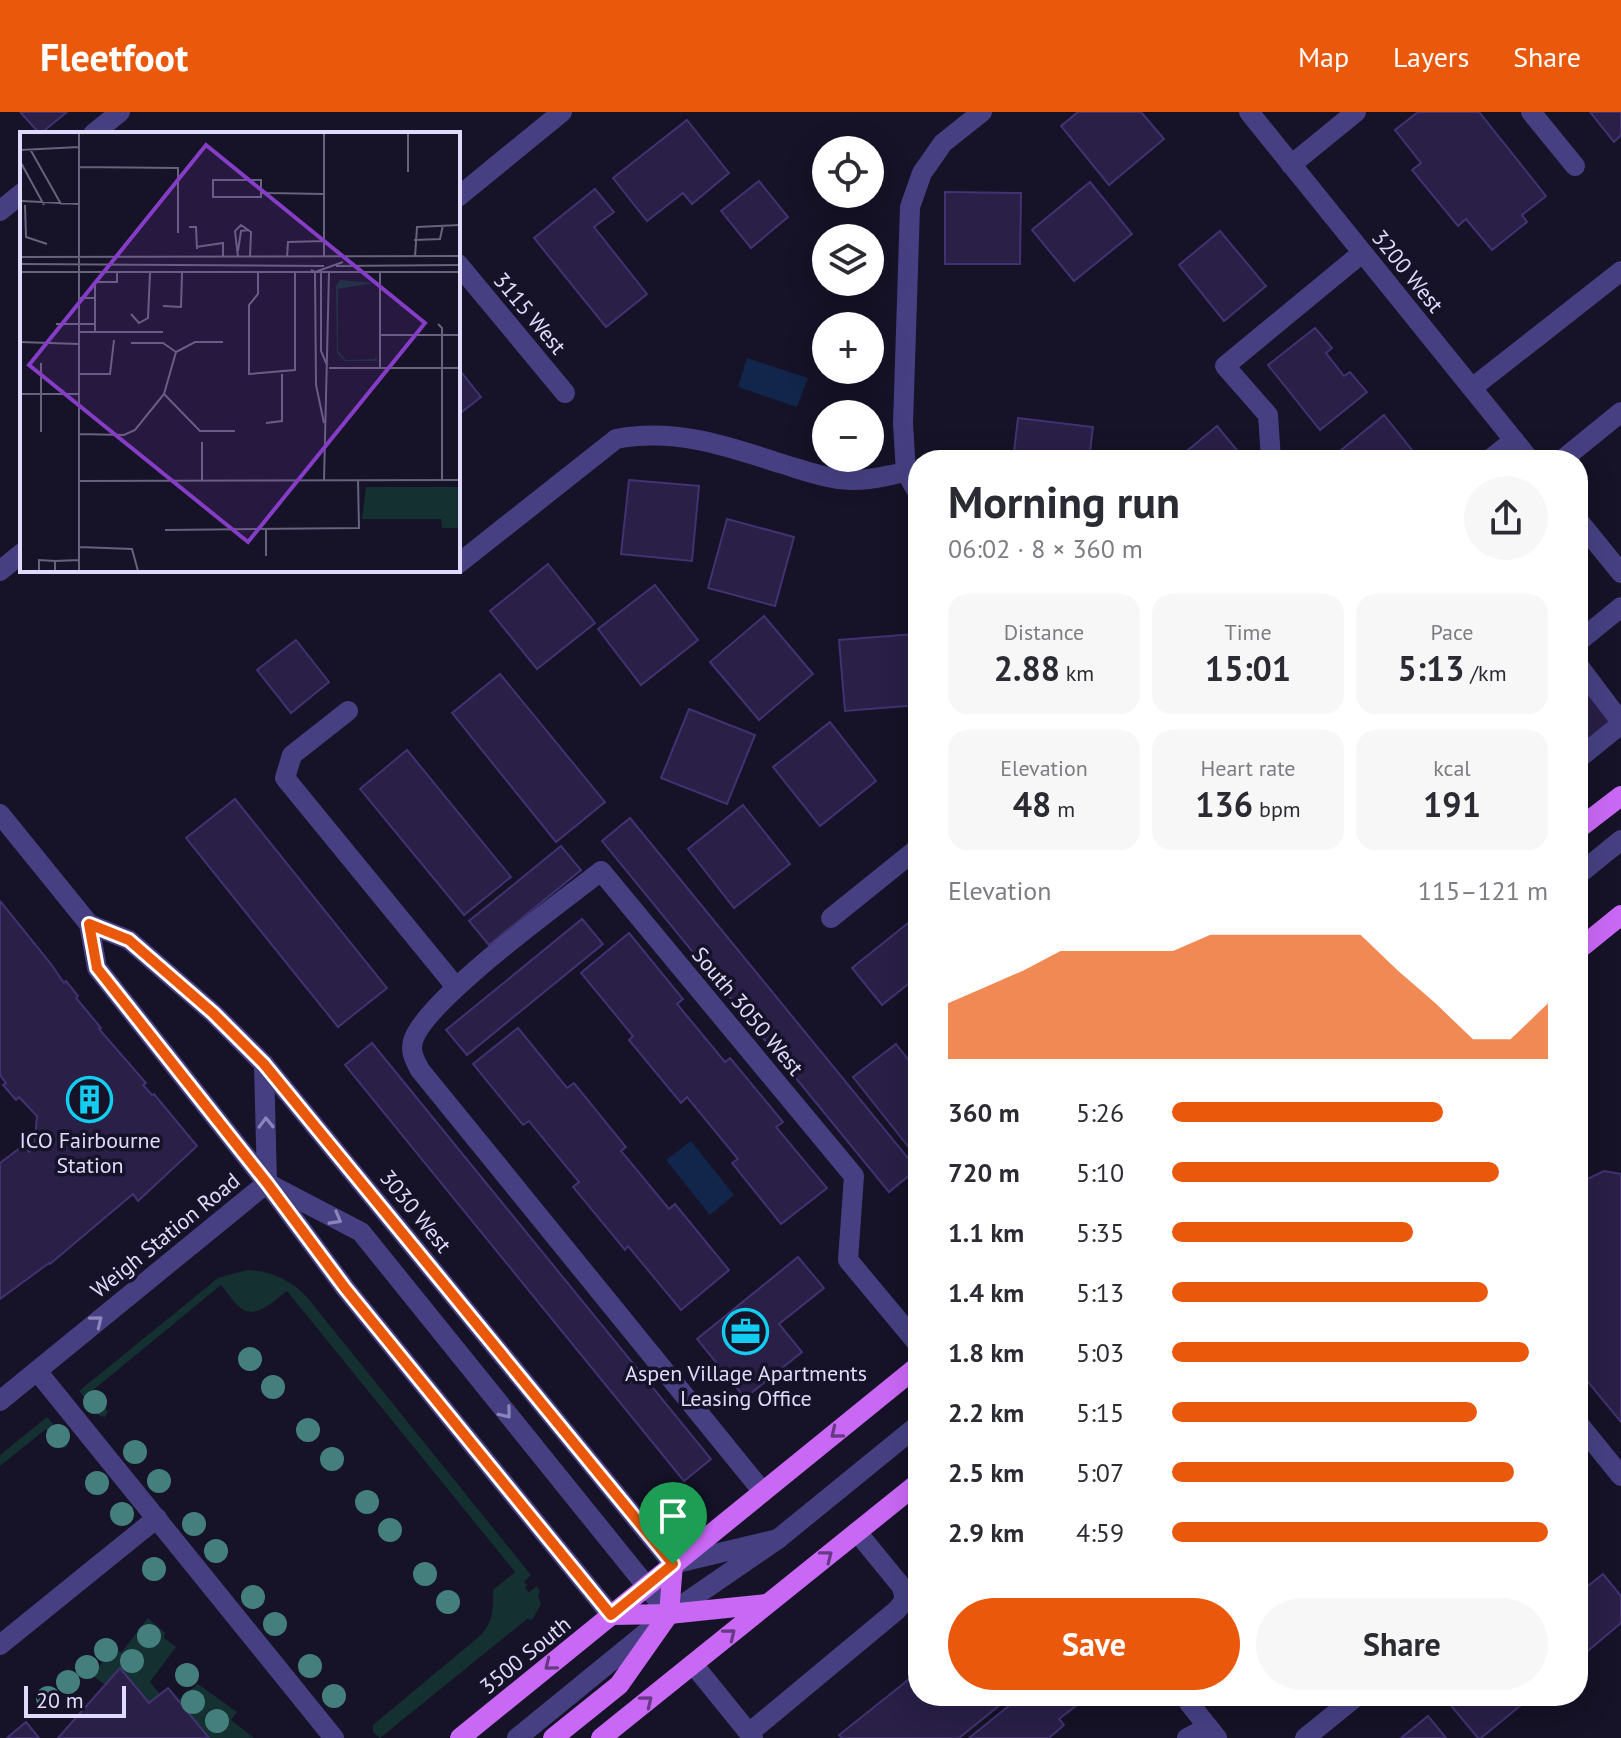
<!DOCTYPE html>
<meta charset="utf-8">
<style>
body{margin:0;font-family:"PT Sans",sans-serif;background:#f7f7f7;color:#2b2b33;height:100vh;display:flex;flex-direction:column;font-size:30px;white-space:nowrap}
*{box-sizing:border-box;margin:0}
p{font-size:26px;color:#7c7c81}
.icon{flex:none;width:44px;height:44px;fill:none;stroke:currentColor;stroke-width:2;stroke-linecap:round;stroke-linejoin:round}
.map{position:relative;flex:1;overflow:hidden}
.sheet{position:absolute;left:908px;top:338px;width:680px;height:1256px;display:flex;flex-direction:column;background:#fff;border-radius:32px;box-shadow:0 8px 32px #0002}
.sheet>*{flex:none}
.tools{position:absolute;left:812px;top:24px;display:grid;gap:16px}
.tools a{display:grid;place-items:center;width:72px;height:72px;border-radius:50%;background:#fff;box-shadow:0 8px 32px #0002;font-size:40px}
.scale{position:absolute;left:24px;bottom:20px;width:102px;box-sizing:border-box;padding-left:8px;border:4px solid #e0dafd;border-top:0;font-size:22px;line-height:28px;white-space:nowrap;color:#e0dafd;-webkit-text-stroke:6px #161227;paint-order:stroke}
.pin{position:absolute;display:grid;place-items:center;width:68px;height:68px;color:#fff;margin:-82px -34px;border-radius:50% 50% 50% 0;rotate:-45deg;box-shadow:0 0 8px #0007}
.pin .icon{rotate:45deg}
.round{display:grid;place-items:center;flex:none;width:84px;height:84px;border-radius:42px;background:#f7f7f7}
.overview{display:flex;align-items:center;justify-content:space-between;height:136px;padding:0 40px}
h1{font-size:44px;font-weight:600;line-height:60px}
.figures{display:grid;grid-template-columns:repeat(3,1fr);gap:12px;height:136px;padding:8px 40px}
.figures div{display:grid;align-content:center;border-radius:20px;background:#f7f7f7;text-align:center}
.figures b{font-size:34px;font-weight:600}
.figures small{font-size:22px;font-weight:400}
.figures p{font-size:22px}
.chart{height:224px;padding:16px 40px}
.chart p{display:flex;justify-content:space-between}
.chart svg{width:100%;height:144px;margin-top:8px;fill:#ea580c;opacity:.7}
.button{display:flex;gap:16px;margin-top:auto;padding:16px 40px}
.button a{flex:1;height:92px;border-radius:48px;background:#ea580c;color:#fff;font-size:32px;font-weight:600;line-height:92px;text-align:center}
.button a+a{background:#f7f7f7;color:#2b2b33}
ul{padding:0 40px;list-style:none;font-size:26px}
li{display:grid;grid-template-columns:128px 96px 1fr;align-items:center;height:60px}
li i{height:20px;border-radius:10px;background:#ea580c}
header{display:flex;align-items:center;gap:48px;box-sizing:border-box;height:112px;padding:0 40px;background:#ea580c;color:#fff}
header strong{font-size:38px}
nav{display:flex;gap:44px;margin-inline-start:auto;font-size:28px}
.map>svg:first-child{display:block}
</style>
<header>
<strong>Fleetfoot</strong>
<nav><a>Map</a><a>Layers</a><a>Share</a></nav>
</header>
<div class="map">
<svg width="1621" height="1626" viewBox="0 0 1621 1626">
<rect width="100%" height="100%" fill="#161227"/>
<!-- green -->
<g fill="#153031">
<path d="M247,1158C272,1159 288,1167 306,1184L531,1463L524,1470L527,1473L525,1476L529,1480L537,1474L540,1480L538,1484L541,1492L532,1508L527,1507L380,1626L373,1620V1613L481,1523C494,1508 493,1497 493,1478L515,1460L287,1179C275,1187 258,1207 242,1197C234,1192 227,1179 221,1173L92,1279L108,1299L105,1305L100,1304L79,1279L218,1166Z"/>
<path d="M47,1305L68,1329L67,1335L62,1336L46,1317L0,1354V1343Z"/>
<path d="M148,1506L165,1521L164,1526L176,1535L150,1570L160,1582L149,1591L121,1556L105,1573L92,1563L114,1536L121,1541Z"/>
<path d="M198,1572L237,1600L231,1608L254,1626H209L178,1588Z"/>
</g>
<!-- water -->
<g fill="#12254a">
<path d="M747,246L808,266L797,295L738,275Z"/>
<path d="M691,1029L734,1083L710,1103L666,1048Z"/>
</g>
<!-- building -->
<g fill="#291f47" stroke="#423271" stroke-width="2">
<path d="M20,0H67L40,22Z"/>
<path d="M1078,0H1141L1164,27L1109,73L1061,14Z"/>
<path d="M1418,0H1479L1546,84L1522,103L1527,110L1492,138L1466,107L1458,114L1412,58L1421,51L1395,18Z"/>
<path d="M1590,0H1621V23L1614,30Z"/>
<path d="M687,8L729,61L692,92L683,81L647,109L613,66Z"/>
<path d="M759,69L788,105L751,136L721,99Z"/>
<path d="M1090,70L1132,122L1074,169L1032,118Z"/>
<path d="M595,77L614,100L594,115L647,182L606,215L534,126Z"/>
<path d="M945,80L1021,81L1020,152H945Z"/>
<path d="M1220,119L1266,174L1224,209L1179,153Z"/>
<path d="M1315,216L1332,236L1326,241L1344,264L1350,260L1367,280L1320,318L1268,253Z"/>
<path d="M458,256L481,285L458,303Z"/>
<path d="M1384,303L1420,348H1347L1340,339Z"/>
<path d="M1018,306L1093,315L1089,348H1013Z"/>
<path d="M1217,314L1245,348H1176Z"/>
<path d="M629,368L699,374L692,449L621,442Z"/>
<path d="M727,407L794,425L775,494L708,476Z"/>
<path d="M548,452L595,511L537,557L490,499Z"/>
<path d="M655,473L698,528L641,573L598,517Z"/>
<path d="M764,504L813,562L759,608L710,550Z"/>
<path d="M914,522L918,593L845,599L839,528Z"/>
<path d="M296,528L329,570L291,601L257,558Z"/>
<path d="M500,562L605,690L556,730L452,601Z"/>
<path d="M1578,570L1611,610L1583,633L1578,628Z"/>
<path d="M689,597L755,623L727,692L661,666Z"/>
<path d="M830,610L876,669L820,714L773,655Z"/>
<path d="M407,638L511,765L464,803L360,677Z"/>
<path d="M235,687L387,876L338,915L186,726Z"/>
<path d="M743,693L790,752L734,796L688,737Z"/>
<path d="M630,706L917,1057L889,1080L602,729Z"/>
<path d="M561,734L581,758L489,833L469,809Z"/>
<path d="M0,789L51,852L64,871L66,869L78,884L76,886L101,916L99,917L146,971L143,973L152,983L154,982L197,1034L138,1089L133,1082L50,1152L49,1151L0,1187V1051L24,1033L29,1040L34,1036L37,1004L19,985L16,988L3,973L6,971L0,963Z"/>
<path d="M918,803V864L882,893L852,856Z"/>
<path d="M582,807L603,832L467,943L446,918Z"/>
<path d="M629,821L683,887L677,892L725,950L730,946L783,1010L776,1015L827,1076L781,1112L732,1051L738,1047L687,985L681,991L629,928L633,924L581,861Z"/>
<path d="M518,916L567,976L574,971L626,1035L621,1039L669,1097L675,1092L729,1158L681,1198L628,1134L625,1138L573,1075L579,1070L529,1009L523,1013L473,952Z"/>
<path d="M372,931L711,1347L684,1369L345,953Z"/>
<path d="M896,932L918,960V1047L853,965Z"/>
<path d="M1604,1059L1621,1062V1310L1578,1258V1082L1585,1077L1581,1072L1587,1067Z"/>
<path d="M798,1145L824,1176L779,1212L802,1240L745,1286L697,1227Z"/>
<path d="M1603,1462L1621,1484V1511L1578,1547V1482Z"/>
<path d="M120,1556L149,1591L168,1576L209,1626H58Z"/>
<path d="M918,1560V1584H1011L959,1626H842L839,1623Z"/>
<path d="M1021,1584H1070L1077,1593L1059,1607L1064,1613L1049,1626H969Z"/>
<path d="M1454,1584H1532L1481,1626H1478L1447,1589Z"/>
<path d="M1428,1604L1446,1626H1401Z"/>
<path d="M26,1610L39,1626H7Z"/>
</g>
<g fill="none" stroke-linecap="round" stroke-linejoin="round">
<!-- minor -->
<g stroke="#464083" stroke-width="20">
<path d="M1249,0L1530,348"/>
<path d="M1531,0L1575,54"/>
<path d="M93,22L120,0"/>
<path d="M1291,53L1356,0"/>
<path d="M458,85L562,0"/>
<path d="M0,99L22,81"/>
<path d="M458,152L565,281"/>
<path d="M1472,276L1621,159"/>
<path d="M1271,348L1268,303L1225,254L1362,141"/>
<path d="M1489,348L1514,328"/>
<path d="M1562,348L1621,300"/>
<path d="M918,381L906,360L903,312L910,95L922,61L943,31L982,0"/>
<path d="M1578,408L1621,461"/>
<path d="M458,452L616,327C673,316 725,333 779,351C803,358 826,367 851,368C870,369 889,363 906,360"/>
<path d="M0,459L22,441"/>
<path d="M1578,530L1621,495"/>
<path d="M1578,553L1621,610"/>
<path d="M348,599L292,643L285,666L456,875"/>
<path d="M1578,647L1621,612"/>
<path d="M0,702L89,812L97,856L267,1071L345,1176L611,1503"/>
<path d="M1578,763L1621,728"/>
<path d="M831,806L918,736"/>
<path d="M89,812L129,828L213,901L264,952L673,1452L778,1427"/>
<path d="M264,952L267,1071"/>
<path d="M271,1073L361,1120L669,1502"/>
<path d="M37,1259L334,1626"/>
<path d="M0,1289L267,1071"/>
<path d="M1578,1311L1621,1364"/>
<path d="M763,1380L420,958C415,948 410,941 413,929C425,888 562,790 601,759L854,1064L848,1148L918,1232"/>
<path d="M0,1533L157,1406"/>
<path d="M693,1552L753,1626"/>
<path d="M1198,1584L1189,1591L1217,1626"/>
<path d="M749,1621L897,1498L905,1488L902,1475L857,1420"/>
<path d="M517,1626L669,1502L778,1427L918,1313"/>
<path d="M1187,1626L1208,1615"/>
<path d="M1305,1626L1357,1584"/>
</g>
<!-- major -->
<g stroke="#c968f5" stroke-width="20">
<path d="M1578,717L1621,684"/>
<path d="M1578,838L1621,803"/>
<path d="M611,1503L669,1502L766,1492"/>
<path d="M460,1626L918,1254"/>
<path d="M553,1626L619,1573L669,1502L673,1452"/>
<path d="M601,1626L918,1371"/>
</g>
</g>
<!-- trees -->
<g fill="#447f7d">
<circle cx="250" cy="1247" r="12"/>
<circle cx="273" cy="1275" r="12"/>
<circle cx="95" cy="1290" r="12"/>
<circle cx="308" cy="1318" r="12"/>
<circle cx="58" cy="1324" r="12"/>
<circle cx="135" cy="1340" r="12"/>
<circle cx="332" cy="1347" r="12"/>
<circle cx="159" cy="1369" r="12"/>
<circle cx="97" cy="1371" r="12"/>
<circle cx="367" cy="1390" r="12"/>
<circle cx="122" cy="1402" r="12"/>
<circle cx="194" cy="1412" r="12"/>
<circle cx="390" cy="1418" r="12"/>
<circle cx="216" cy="1439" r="12"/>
<circle cx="154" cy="1457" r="12"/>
<circle cx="425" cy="1462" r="12"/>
<circle cx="253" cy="1485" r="12"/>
<circle cx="448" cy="1490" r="12"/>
<circle cx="275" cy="1512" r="12"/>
<circle cx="149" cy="1524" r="12"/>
<circle cx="106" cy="1538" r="12"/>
<circle cx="132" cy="1549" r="12"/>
<circle cx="310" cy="1554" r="12"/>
<circle cx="87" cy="1555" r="12"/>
<circle cx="187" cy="1563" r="12"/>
<circle cx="68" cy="1570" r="12"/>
<circle cx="334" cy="1584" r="12"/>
<circle cx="48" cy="1586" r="12"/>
<circle cx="193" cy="1590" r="12"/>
<circle cx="217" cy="1609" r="12"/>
</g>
<!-- one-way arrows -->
<defs><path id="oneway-chevron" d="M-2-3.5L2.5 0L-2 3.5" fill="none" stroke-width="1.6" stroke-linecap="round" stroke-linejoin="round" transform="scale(2)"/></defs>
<g stroke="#8b85ba">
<use href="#oneway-chevron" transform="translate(266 1011) rotate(-91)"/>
<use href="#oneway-chevron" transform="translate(336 1107) rotate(29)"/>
<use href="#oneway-chevron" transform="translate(97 1209) rotate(-39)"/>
<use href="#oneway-chevron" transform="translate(506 1301) rotate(51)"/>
</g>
<g stroke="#673984">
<use href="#oneway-chevron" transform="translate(836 1321) rotate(141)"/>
<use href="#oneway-chevron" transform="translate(827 1444) rotate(-38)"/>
<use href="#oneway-chevron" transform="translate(730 1522) rotate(-39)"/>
<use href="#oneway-chevron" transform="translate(550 1553) rotate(141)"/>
<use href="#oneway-chevron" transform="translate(647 1589) rotate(-39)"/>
</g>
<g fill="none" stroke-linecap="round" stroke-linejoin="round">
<defs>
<path id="route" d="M89,812L129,828L213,901L264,952L673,1452L611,1503L345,1176L267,1071L97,856Z"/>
</defs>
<!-- route casing -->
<use href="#route" stroke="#fff" stroke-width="16"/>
<!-- route -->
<use href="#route" stroke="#ea580c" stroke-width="10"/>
</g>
<!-- icons -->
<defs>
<symbol id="building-ring" viewBox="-11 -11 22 22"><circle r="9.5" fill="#161227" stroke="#13cdf0" stroke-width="1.5"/><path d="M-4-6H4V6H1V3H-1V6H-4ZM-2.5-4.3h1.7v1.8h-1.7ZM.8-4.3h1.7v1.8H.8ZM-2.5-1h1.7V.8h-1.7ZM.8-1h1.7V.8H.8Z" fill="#13cdf0"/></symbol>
<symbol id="office-ring" viewBox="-11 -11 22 22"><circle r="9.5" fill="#161227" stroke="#13cdf0" stroke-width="1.5"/><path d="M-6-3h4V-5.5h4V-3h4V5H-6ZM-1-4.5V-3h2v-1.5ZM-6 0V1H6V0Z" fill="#13cdf0"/></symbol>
</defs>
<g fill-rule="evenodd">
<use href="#building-ring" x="64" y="962" width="51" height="51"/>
<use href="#office-ring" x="720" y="1194" width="51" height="51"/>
</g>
<g text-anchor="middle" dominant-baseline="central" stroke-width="7" stroke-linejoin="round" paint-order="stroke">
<!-- street labels -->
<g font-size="22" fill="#e0dafd" stroke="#161227">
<text transform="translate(1408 159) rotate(51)">3200 West</text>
<text transform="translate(530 201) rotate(50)">3115 West</text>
<text transform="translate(748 899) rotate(50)">South 3050 West</text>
<text transform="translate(416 1099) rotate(51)">3030 West</text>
<text transform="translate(165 1123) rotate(-39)">Weigh Station Road</text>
<text transform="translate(525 1543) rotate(-39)">3500 South</text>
</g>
<!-- poi labels -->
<g font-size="22" fill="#e0dafd" stroke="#161227">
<text x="90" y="1028">ICO Fairbourne<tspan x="90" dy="25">Station</tspan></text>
<text x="746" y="1261">Aspen Village Apartments<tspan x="746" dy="25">Leasing Office</tspan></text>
</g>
</g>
<!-- overview -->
<g transform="translate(20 20)">
<rect width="440" height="440" fill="#161227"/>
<path d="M320,148L354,151L318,157V219L326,228L355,227L356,222L357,229H325L317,221L316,154ZM346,355H440V396H422L421,387H342Z" fill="#153031"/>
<path fill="none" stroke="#67627d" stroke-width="2" d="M59,1V140M388,1V40M10,17L41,72M0,18L59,15M0,29L24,73M59,35L158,36V101M241,60V65H193V48H241V60L248,61L304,62M2,69L59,72M5,73L6,105L27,112M169,95H176L177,117M394,108L420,107L423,93M176,115L203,111V125M218,119L221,99L228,98M0,125L440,124M218,125L215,99L221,93L231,100L230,125M267,125L268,110L304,109M304,125V1M395,125L397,95L440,93M0,132L304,134M316,134L440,133M301,137V219L307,233M291,138L295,140L296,253L304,291M0,140H440M59,140V439M238,140V162L229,173V242L275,238V140M295,140L323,130M360,140V236M59,166H75V200M75,166V150H97V141M143,174L161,175L162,141M111,182L119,191L128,186L130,141M36,192H75M418,192L422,196V348M59,200H143M360,203H440M0,210L59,212M111,211H143L156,220M21,231V300M309,236H440M59,242H90L94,208M0,262H59M144,262L180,299H215M246,291L262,289V242M59,302L104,303L115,298L144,262L156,220L175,210H203M182,310V349M304,348L309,140M59,349L440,348M145,398L339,396L338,348M59,415L112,417L118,439M246,424V397M19,439V428L35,429M35,439V429L59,428"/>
<path fill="#853dc5" fill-opacity="0.15" stroke="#853dc5" stroke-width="4" d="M186,13L405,191L228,410L9,233Z"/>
<rect width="440" height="440" fill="none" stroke="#e0dafd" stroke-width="4"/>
</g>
</svg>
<div class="tools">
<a><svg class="icon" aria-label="locate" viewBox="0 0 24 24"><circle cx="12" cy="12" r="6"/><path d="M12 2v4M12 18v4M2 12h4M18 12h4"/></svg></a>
<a><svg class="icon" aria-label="layers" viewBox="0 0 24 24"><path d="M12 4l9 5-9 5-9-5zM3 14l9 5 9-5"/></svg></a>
<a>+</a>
<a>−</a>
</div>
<div class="scale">20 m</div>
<div class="pin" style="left:673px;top:1452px;background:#1e9e55"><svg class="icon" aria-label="arrive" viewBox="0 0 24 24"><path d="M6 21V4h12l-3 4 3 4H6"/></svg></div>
<section class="sheet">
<div class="overview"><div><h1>Morning run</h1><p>06:02 · 8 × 360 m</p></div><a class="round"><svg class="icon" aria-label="share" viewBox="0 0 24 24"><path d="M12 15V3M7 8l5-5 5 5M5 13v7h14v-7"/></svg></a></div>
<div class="figures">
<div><p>Distance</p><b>2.88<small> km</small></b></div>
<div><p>Time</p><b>15:01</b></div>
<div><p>Pace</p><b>5:13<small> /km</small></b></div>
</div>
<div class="figures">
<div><p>Elevation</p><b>48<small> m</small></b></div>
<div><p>Heart rate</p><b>136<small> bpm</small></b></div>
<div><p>kcal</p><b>191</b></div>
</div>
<div class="chart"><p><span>Elevation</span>115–121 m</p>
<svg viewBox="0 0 160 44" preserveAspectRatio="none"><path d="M0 44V27L10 22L20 17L30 11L40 11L50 11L60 11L70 6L80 6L90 6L100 6L110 6L120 17L130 27L140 38L150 38L160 27V44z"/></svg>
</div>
<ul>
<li><b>360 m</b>5:26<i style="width:72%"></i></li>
<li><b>720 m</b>5:10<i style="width:87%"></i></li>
<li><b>1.1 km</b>5:35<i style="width:64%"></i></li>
<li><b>1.4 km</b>5:13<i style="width:84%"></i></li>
<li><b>1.8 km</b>5:03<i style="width:95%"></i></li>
<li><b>2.2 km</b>5:15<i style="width:81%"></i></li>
<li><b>2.5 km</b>5:07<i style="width:91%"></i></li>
<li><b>2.9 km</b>4:59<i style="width:100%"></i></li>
</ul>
<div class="button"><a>Save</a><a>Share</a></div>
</section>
</div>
